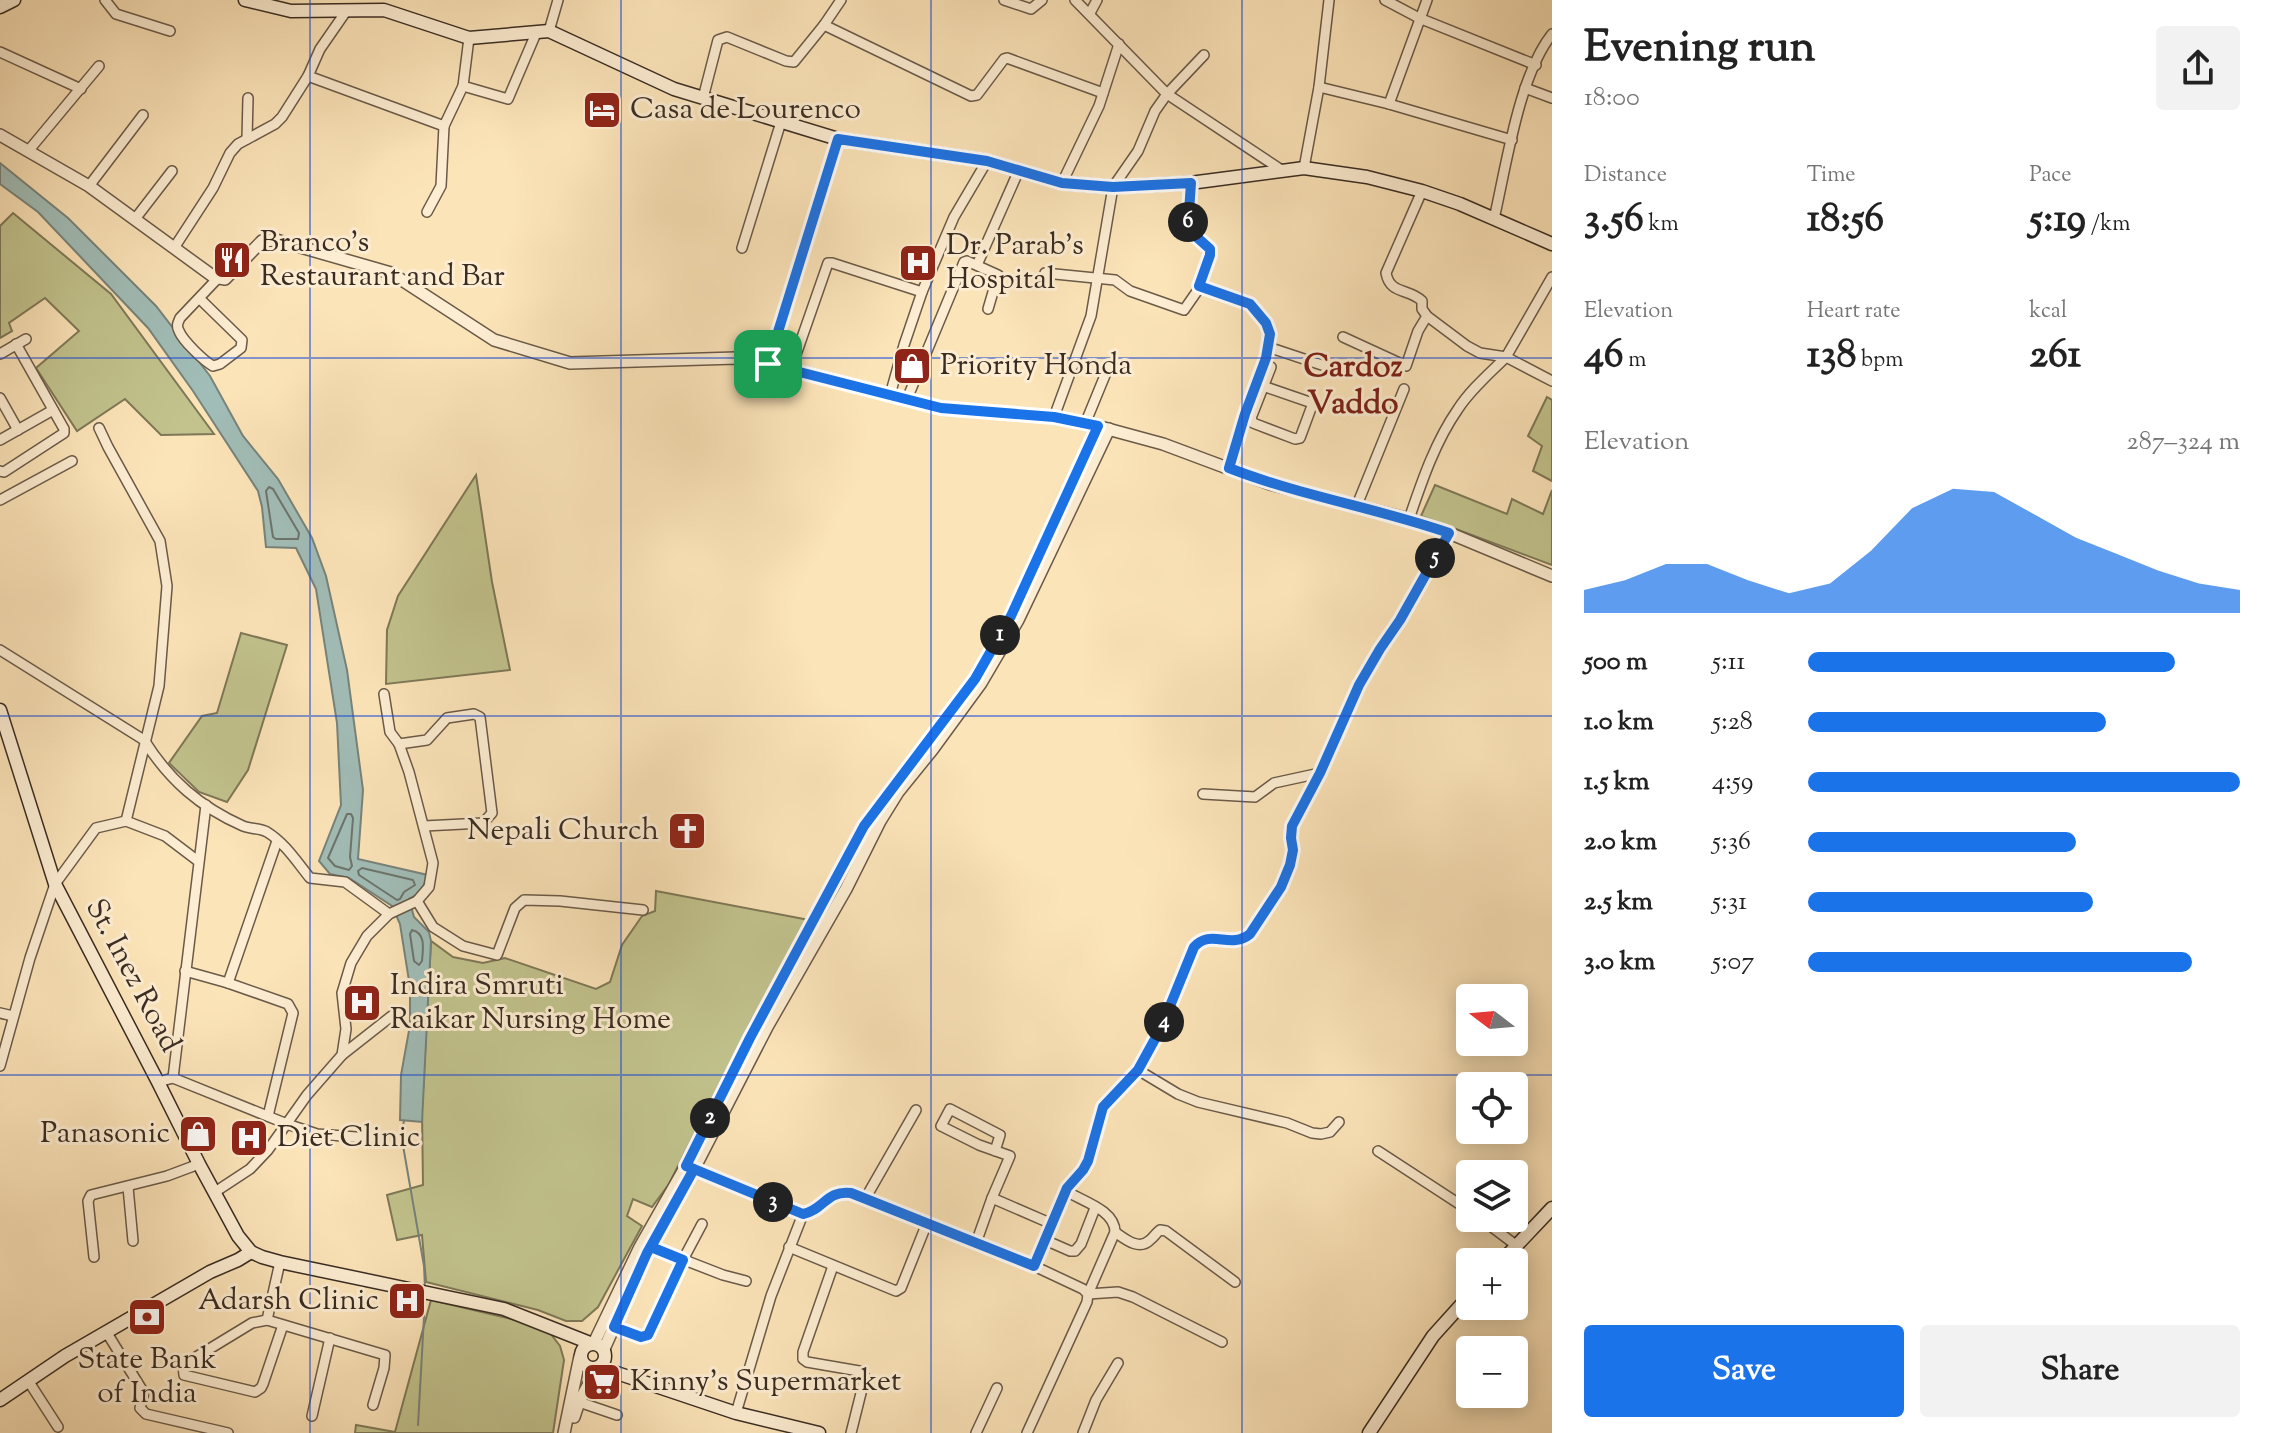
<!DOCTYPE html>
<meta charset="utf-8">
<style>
body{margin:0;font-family:"Sorts Mill Goudy",serif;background:#f2f2f2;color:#222;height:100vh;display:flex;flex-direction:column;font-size:30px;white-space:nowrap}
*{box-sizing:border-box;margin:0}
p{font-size:26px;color:#767676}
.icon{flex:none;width:44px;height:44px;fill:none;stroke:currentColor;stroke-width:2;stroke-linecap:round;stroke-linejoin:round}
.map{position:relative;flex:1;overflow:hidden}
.details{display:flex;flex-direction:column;background:#fff;width:720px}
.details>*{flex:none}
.needle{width:52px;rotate:286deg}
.tools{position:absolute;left:1456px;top:984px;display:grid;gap:16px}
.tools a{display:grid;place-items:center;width:72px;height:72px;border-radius:8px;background:#fff;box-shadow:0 4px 20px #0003;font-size:40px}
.pin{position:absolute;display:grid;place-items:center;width:68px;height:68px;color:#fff;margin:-34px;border-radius:16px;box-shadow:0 4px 12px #0006}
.km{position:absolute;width:40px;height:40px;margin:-20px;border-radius:50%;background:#222;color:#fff;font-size:22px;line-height:40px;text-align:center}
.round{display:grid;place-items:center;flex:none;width:84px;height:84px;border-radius:8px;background:#f2f2f2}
.headline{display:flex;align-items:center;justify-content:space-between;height:136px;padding:0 32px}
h1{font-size:44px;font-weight:800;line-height:60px}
.stats{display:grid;grid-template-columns:repeat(3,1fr);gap:12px;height:136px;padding:8px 32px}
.stats div{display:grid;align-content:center}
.stats b{font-size:40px;font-weight:800}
.stats small{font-size:22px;font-weight:400}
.stats p{font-size:22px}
.chart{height:224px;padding:16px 32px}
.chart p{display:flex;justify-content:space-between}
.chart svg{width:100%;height:144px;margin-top:8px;fill:#1a73e8;opacity:.7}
.cta{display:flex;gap:16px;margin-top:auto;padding:16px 32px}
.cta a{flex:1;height:92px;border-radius:8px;background:#1a73e8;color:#fff;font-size:32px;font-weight:800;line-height:92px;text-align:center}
.cta a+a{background:#f2f2f2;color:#222}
ul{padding:0 32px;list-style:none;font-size:26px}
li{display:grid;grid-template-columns:128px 96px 1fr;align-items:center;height:60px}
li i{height:20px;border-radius:10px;background:#1a73e8}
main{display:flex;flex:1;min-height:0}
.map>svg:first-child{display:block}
</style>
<main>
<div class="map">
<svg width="1552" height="1433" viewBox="0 0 1552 1433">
<rect width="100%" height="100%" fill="#fce4b9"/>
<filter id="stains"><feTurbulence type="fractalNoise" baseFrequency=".0025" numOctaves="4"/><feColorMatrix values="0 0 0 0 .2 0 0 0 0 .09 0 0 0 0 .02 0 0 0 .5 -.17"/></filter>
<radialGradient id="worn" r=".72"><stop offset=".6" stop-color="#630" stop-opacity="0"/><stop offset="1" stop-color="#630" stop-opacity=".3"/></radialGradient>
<!-- green -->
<g fill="#c2c38d" stroke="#7e7858" stroke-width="2">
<path d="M13,213L111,294L214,434L161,435L125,399L77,431L36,368L79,331L45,298L9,323L12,331L0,338V226Z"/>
<path d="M1547,397L1552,400V481L1533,471L1542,446L1528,436Z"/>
<path d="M476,475L492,582L510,670L386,684L387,630L398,596Z"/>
<path d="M1435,485L1507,514L1512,499L1543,514L1552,490V565L1421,516Z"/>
<path d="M241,633L287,645L248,770L227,802L199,792L169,763L202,716L217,713Z"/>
<path d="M656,891L809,920L751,1021L669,1184L652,1207L633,1199L627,1216L642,1226L598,1307L582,1321H566L538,1310L426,1282L422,1235L397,1240L387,1195L423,1185L422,1111L431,941L453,957L483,963L505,958L596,989L610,982L622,945L642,916L655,911Z"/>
<path d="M431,1300L520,1321L550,1333L560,1346L564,1360L553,1433H355L356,1425L395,1432Z"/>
</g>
<!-- water -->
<path fill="#a1bdb7" stroke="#77837b" stroke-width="2" d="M0,163L68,218L156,306L210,376L243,436L278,479L312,538L326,576L347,670L363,790L358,859L428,875L421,892L409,899L414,917L429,932L431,941L422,1122L400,1120L401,1075L410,1025V987L400,924L392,906L349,878L330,874L319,861L341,805L337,723L316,589L296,548L266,547L262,507L258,491L193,391L148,328L38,212L0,184Z"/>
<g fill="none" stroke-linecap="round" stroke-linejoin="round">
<!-- shore -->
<g stroke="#6d746c" stroke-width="2">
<path d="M269,487L273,489L299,533L298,539H276L273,537L266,491Z"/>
<path d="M347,814H351L353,818L350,857L352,866L349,870L335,866L328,858Z"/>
<path d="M362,868L413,880L415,885L404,892L400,899L397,900L359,875L358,871Z"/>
<path d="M412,930C426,933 423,949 422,961L419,965L414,961L410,934Z"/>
</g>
<!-- stream -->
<g stroke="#77837b" stroke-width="2">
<path d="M404,1121L401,1134L424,1266L425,1288"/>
<path d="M418,1425L425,1299"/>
</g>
<defs>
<g id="minor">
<path d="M105,0L116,14L170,31"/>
<path d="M1004,0L1031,9L1042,0"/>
<path d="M1075,0L1167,94L1283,171"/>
<path d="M1385,0L1419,18L1536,65"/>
<path d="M1090,13L1097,0"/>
<path d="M824,25L971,96L977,95L1004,59L1007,58L1103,93"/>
<path d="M549,31L558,0"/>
<path d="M0,52L81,89"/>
<path d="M308,76L444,126L463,86L469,38"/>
<path d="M463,86L508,99L537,31"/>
<path d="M1319,87L1389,104L1512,140"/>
<path d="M1525,88L1552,98"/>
<path d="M703,98L718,40L727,37L786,61L794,62L824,25L841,0"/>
<path d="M1389,104L1427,0"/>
<path d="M247,139L248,98"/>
<path d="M29,150L99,66"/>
<path d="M1304,168L1319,87L1329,0"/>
<path d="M1062,183L1099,106L1119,44"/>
<path d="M1191,183L1188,226L1191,232L1210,249V255L1199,286L1250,304L1266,323L1270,334L1266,358L1245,414L1229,468"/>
<path d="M89,186L143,115"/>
<path d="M1422,191L1386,273C1390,295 1409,288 1422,301V309L1427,316L1467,346L1480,353L1506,357"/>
<path d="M427,212L441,186L444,126"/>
<path d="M135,219L172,171"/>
<path d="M1494,219C1506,167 1519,75 1552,34"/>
<path d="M174,248L213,188L230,153L238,144L275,124L282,117L308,76L320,49L347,10"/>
<path d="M742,248L781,122"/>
<path d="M977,265L1019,170"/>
<path d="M1045,273L1115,280L1130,291L1184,310L1200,287"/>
<path d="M1552,277L1506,357L1552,381"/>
<path d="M200,299L242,340L241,348L220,364L213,366C204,361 183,341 179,331C176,325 178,323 180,318L218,278"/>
<path d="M1343,337L1406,366L1418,331L1427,316"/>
<path d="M1268,347L1328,367"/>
<path d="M0,354L26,339"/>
<path d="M768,364L838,139"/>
<path d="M1271,367L1251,418L1253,423L1295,439L1300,438L1313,403"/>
<path d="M791,369L828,263H832L922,292"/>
<path d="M1260,385L1318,405"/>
<path d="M890,395L904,345L922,292L954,217L987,161"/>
<path d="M0,398L18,430"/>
<path d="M907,399L964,262L967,261L998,275L988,309"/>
<path d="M1054,417L1091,316L1113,187L1138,151L1155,111L1167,94L1204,55"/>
<path d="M1085,424L1108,368"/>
<path d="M99,428L108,447L160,541L167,586L159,686L126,821"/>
<path d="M0,440L53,410"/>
<path d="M0,471L4,472L64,433V429L16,344"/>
<path d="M0,500L72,461"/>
<path d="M1357,505L1404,389"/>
<path d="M1409,519C1422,481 1435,442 1458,409C1471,389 1490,373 1506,357"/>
<path d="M0,650L144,740C169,780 200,807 243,826C250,829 260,828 267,832C285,843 297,862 310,878L345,882L389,914"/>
<path d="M399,744L427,740L447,718L474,714L480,717L492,813L483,823L424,826"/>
<path d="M1203,794L1255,797L1274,783L1320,773"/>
<path d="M417,901L433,927L463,946L497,955L515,908L524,900L560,901L643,910"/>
<path d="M185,971L228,983L288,1004L293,1013L268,1116"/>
<path d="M228,983L277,841"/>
<path d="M0,1013L13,1016"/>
<path d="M342,1055L398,1011"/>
<path d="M0,1066L30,958L55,884L96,828L126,821L165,836L198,861"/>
<path d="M1138,1070L1178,1094L1198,1102L1287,1123L1312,1133L1321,1134L1330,1132L1339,1122"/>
<path d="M173,1078L206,805"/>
<path d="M158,1082L173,1078L287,1124L317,1134L382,1139"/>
<path d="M1378,1151L1470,1211"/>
<path d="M689,1167L803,1214C824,1210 826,1189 851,1193L1034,1266"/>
<path d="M128,1187L133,1241"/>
<path d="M1066,1191C1082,1201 1115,1210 1115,1232L1088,1294L1118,1292L1133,1297L1222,1342"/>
<path d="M215,1192L250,1169L268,1150L307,1095L342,1055L346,1029L342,993L351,963L367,936L389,914L417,901L429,887L433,863L409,772L399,744L390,732L384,694"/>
<path d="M992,1198L1052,1224"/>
<path d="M865,1199L916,1110"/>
<path d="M1480,1218L1517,1246"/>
<path d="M1115,1232C1125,1239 1139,1251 1150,1240C1154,1237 1156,1233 1160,1230L1166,1231L1235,1282"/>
<path d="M1045,1240L1070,1251H1075L1081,1244L1095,1208"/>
<path d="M976,1243L992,1198L1010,1156L979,1145L941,1126L950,1109L1000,1135L995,1151"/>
<path d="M651,1247L723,1275L746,1281"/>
<path d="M789,1247L896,1291L901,1288L927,1223"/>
<path d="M94,1257L88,1201L91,1195L167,1176L199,1164"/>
<path d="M833,1266L803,1352V1359L807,1362L859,1371L865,1377L851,1433"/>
<path d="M267,1320L280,1262"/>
<path d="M283,1325L263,1384L261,1388L255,1392L184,1375L183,1365L252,1323L267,1320L385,1355L384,1368L373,1405"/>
<path d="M614,1327L641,1337L648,1335L677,1271L702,1224"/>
<path d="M107,1333L144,1393L140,1408L146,1414L228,1433"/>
<path d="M29,1382L58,1427"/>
<path d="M579,1402L617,1415"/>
<path d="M736,1413L771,1296L803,1214"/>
<path d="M312,1416L330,1338"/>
<path d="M976,1433L997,1388"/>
<path d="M1027,1433L1087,1302L1088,1294L1083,1289L1034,1266L1067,1188L1083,1170L1088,1161L1103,1107L1138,1070L1161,1028L1194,947C1210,929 1232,949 1250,934L1281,887L1290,865L1293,850L1291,838L1292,826L1320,773L1359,685L1380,649L1400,620L1449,533"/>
<path d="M1083,1433L1096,1400L1118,1363"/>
</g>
<g id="tertiary">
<path d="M0,135L89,186L214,277L225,279L262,241L276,240L391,273L494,340L570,363L736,358L791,369L941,408L1054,417L1104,428L1163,444L1270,484L1409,519L1449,533L1552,576"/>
<path d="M992,650L1011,616L1098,426"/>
<path d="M594,1343L640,1247L686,1166L750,1038L864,826L963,695"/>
<path d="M604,1349L647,1253L694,1169L767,1027L846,889L880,821L898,792L932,750L981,683L1018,620L1109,429"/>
<path d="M574,1417L579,1402L598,1367"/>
<path d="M564,1433L580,1356"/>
</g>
<g id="secondary">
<path d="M245,0L291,11L384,10L469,38L549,31L674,89L838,139L987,161L1062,183L1113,187L1190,183L1304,168L1367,177L1422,191L1460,204L1552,244"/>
<path d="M0,7L14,0"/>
<path d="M0,710L55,884L158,1082L199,1164L238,1236L251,1252"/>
<path d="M1501,1262L1552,1208"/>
<circle cx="593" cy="1356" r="12"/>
<path d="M599,1367L736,1413L819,1433"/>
<path d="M0,1400L65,1356L210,1272L238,1260L251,1252L262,1257L280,1262L504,1309L590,1343"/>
<path d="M1369,1433L1433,1336L1470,1295"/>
</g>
</defs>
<!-- minor casing -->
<use href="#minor" stroke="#6a5a48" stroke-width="12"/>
<!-- tertiary casing -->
<use href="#tertiary" stroke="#6a5a48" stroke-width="14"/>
<!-- secondary casing -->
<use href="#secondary" stroke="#392c22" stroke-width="15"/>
<!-- minor -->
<use href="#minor" stroke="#fdedd2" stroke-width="9"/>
<!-- tertiary -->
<use href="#tertiary" stroke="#fdedd2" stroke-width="11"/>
<!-- secondary -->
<use href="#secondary" stroke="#fdedd2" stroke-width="12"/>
</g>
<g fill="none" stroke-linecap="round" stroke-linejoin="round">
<defs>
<path id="route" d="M768,364L941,408L1054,417L1098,426L1011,616L975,679L864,826L750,1038L686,1166L694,1169L651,1247L683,1260L648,1335L641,1337L614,1327L647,1253L694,1169L803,1214C824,1210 826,1190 851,1193L1034,1266L1067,1188L1083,1170L1088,1161L1103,1107L1138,1070L1161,1028L1194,947C1211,928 1230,950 1250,934L1281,887L1290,865L1293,850L1291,838L1292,826L1320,773L1359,685L1380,649L1400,620L1449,533C1377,508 1301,496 1229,468L1245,414L1266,358L1270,334L1266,323L1250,304L1199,286L1210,255V249L1191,232L1188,226L1191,183L1113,187L1062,183L987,161L838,139L768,364"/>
</defs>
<!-- route casing -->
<use href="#route" stroke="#fff" stroke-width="16"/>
<!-- route -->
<use href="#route" stroke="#1a73e8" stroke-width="10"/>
</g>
<!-- grid -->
<path fill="none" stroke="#1d4ed8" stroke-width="2" stroke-opacity="0.55" d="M310,0V1433M621,0V1433M931,0V1433M1242,0V1433M0,358H1552M0,716H1552M0,1075H1552"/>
<!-- icons -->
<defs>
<symbol id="hotel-square" viewBox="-11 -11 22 22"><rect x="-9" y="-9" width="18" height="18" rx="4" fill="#8f2418" stroke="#fdedd2"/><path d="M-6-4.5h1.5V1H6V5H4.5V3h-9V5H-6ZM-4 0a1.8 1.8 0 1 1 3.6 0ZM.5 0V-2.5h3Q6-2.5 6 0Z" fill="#fff"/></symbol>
<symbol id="restaurant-square" viewBox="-11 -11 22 22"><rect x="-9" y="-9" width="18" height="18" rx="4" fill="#8f2418" stroke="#fdedd2"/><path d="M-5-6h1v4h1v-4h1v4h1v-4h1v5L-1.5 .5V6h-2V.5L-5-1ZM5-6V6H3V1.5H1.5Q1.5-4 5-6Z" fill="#fff"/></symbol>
<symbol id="hospital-square" viewBox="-11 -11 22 22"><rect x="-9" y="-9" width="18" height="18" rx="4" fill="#8f2418" stroke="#fdedd2"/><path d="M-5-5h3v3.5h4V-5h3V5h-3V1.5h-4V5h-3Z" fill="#fff"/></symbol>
<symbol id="shop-square" viewBox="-11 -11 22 22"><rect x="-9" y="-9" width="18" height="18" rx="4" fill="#8f2418" stroke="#fdedd2"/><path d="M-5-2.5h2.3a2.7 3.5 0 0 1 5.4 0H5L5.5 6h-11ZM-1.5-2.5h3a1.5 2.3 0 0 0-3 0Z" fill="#fff"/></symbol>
<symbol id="church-square" viewBox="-11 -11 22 22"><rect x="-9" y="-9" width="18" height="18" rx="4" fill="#8f2418" stroke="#fdedd2"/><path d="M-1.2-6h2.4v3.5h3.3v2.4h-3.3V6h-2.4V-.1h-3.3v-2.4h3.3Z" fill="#fff"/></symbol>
<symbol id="bank-square" viewBox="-11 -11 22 22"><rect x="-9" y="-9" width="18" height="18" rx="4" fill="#8f2418" stroke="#fdedd2"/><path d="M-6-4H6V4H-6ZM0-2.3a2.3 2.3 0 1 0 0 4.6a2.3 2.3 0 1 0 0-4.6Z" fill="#fff"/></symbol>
<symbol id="supermarket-square" viewBox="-11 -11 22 22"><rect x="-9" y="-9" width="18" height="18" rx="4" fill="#8f2418" stroke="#fdedd2"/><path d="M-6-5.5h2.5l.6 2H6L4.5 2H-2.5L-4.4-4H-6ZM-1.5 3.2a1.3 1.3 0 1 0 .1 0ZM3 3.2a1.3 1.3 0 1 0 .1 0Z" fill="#fff"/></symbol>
</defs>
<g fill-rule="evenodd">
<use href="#hotel-square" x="580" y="88" width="44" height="44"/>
<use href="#restaurant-square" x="210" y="238" width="44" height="44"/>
<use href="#hospital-square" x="896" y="241" width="44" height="44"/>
<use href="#shop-square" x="890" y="344" width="44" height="44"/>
<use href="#church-square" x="665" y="809" width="44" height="44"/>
<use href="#hospital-square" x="340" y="981" width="44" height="44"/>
<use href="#shop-square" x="176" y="1112" width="44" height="44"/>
<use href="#hospital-square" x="227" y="1116" width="44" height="44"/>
<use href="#hospital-square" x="385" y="1279" width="44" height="44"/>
<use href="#bank-square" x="125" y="1295" width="44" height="44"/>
<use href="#supermarket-square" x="580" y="1360" width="44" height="44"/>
</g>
<g text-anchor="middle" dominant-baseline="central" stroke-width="6" stroke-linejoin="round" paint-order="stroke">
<!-- poi labels -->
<g font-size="30" fill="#392c22" stroke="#fdedd2" text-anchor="start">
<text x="630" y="110">Casa de Lourenco</text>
<text x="260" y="243">Branco's<tspan x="260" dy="34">Restaurant and Bar</tspan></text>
<text x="946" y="246">Dr. Parab's<tspan x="946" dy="34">Hospital</tspan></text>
<text x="940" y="366">Priority Honda</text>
<text x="659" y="831" text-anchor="end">Nepali Church</text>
<text x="390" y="986">Indira Smruti<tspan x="390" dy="34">Raikar Nursing Home</tspan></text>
<text x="170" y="1134" text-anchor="end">Panasonic</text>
<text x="277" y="1138">Diet Clinic</text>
<text x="379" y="1301" text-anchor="end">Adarsh Clinic</text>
<text x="147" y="1360" text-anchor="middle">State Bank<tspan x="147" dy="34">of India</tspan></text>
<text x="630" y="1382">Kinny's Supermarket</text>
</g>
<!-- street labels -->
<g font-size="30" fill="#392c22" stroke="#fdedd2">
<text transform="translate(132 976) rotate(62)">St. Inez Road</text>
</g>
<!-- neighbourhood labels -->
<g font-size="32" font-weight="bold" fill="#7a1f14" stroke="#fdedd2">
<text x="1353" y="368">Cardoz<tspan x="1353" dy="37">Vaddo</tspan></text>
</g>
</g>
<rect width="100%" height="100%" filter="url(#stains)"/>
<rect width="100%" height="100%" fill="url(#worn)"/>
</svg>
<div class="tools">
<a><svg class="needle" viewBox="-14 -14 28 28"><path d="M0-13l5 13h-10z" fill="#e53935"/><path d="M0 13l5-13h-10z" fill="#767676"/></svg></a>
<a><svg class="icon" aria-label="locate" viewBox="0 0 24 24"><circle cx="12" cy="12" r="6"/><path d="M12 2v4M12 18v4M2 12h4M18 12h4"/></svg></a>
<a><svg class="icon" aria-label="layers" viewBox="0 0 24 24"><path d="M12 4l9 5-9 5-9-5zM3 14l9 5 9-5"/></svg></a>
<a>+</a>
<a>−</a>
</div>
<div class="pin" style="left:768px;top:364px;background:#1e9e55"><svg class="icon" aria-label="arrive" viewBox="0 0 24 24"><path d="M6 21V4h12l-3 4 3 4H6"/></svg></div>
<b class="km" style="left:1000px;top:635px">1</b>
<b class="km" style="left:710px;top:1118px">2</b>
<b class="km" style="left:773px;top:1202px">3</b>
<b class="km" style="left:1164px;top:1022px">4</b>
<b class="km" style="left:1435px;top:558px">5</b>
<b class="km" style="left:1188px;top:222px">6</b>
</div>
<section class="details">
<div class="headline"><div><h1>Evening run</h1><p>18:00</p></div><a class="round"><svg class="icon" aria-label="share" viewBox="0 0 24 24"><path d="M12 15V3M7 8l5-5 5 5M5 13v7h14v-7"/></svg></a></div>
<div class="stats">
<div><p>Distance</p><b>3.56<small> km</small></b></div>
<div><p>Time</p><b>18:56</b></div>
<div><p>Pace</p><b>5:19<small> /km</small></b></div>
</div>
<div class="stats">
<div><p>Elevation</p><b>46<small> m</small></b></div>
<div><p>Heart rate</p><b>138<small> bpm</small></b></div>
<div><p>kcal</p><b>261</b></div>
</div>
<div class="chart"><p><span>Elevation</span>287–324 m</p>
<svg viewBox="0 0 160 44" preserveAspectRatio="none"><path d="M0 44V37L10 34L20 29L30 29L40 34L50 38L60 35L70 25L80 12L90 6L100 7L110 14L120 21L130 26L140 31L150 35L160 37V44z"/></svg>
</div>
<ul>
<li><b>500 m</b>5:11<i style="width:85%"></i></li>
<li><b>1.0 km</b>5:28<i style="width:69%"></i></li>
<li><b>1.5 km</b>4:59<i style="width:100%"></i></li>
<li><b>2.0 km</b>5:36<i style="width:62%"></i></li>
<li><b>2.5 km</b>5:31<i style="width:66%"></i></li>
<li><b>3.0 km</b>5:07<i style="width:89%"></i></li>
</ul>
<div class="cta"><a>Save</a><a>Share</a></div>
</section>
</main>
